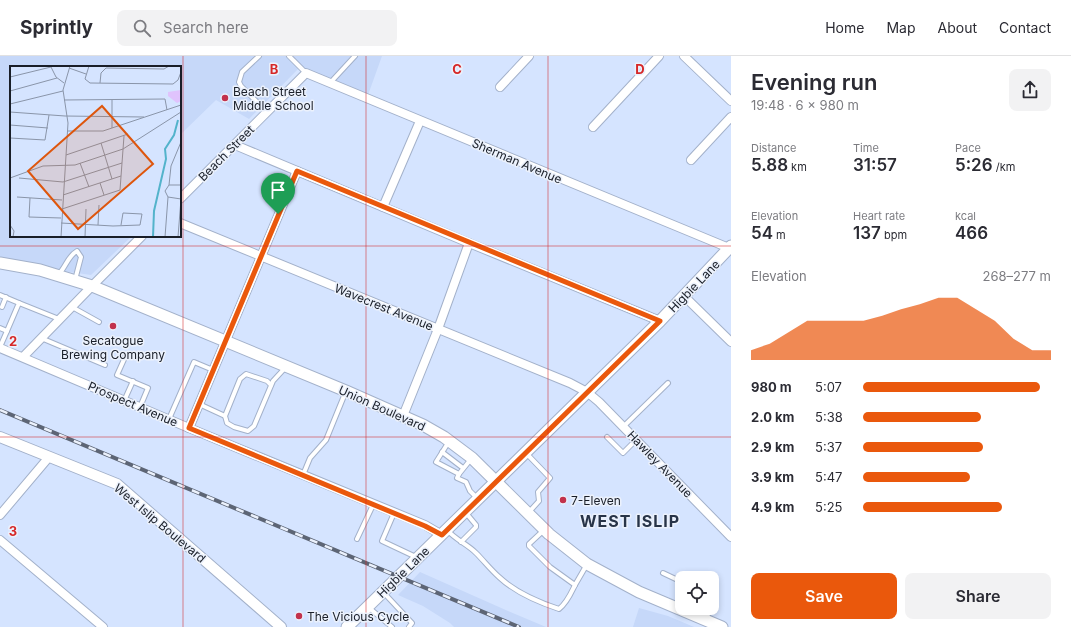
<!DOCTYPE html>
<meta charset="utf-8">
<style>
body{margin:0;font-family:Inter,sans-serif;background:#f2f2f3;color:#2b2b33;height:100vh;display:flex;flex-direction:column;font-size:15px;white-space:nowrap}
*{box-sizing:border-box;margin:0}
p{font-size:13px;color:#7c7c81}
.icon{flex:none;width:22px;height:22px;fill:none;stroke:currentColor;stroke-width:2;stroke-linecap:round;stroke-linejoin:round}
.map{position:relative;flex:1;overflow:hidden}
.sheet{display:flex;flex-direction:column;background:#fff;width:340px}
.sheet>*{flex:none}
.fabs{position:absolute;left:675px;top:515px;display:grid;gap:8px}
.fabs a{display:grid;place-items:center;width:44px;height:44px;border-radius:8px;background:#fff;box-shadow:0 2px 6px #0003;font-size:20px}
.pin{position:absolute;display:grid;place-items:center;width:34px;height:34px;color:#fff;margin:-41px -17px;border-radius:50% 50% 50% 0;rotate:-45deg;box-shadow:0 0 4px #0007}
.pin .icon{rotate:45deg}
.round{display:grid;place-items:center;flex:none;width:42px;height:42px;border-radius:8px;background:#f2f2f3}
.headline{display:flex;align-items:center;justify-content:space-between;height:68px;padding:0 20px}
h1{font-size:22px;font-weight:600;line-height:30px}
.stats{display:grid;grid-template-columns:repeat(3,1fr);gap:6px;height:68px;padding:4px 20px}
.stats div{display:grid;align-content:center}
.stats b{font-size:17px;font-weight:600}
.stats small{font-size:11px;font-weight:400}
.stats p{font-size:11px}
.chart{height:112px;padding:8px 20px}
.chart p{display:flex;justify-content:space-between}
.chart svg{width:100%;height:72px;margin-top:4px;fill:#ea580c;opacity:.7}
.cta{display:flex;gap:8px;margin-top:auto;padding:8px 20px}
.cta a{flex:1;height:46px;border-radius:8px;background:#ea580c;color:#fff;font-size:16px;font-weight:600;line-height:46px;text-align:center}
.cta a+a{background:#f2f2f3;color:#2b2b33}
ul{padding:0 20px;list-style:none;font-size:13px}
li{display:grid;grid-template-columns:64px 48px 1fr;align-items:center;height:30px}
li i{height:10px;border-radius:5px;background:#ea580c}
header{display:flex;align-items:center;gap:24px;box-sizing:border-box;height:56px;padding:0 20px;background:#fff;border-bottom:1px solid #e1e1e2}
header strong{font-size:19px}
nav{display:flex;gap:22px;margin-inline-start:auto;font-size:14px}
.search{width:280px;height:36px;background:#f2f2f3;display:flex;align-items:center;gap:10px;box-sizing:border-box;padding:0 14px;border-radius:8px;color:#7c7c81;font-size:15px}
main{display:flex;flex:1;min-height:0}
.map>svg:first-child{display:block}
</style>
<header>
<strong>Sprintly</strong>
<div class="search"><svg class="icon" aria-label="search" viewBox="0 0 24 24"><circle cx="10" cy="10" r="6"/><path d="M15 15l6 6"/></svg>Search here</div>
<nav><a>Home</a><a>Map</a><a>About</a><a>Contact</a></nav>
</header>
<main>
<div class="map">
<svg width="731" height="571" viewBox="0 0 731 571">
<rect width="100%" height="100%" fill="#d5e4ff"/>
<!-- built -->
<g fill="#c6d8f9">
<path d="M0,0H382L368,39L299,12L249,63L216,44L180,79V11H11V180H132L91,219L0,206Z"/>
<path d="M420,516L508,555L546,571H454L450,567L423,550L398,539Z"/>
<path d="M639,552L668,560L694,571H633Z"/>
</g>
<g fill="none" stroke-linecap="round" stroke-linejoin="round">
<defs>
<g id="service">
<path d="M259,0L242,16L239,26L241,30L267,56"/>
<path d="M289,0L306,17"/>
<path d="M330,27L355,0"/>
<path d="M59,218C67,209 68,200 77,195L81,201L75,224"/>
<path d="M0,239L19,247L7,275L0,272"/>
<path d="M19,247L59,263"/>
<path d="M2,251L6,241"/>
<path d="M72,251L99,266"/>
<path d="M41,282L105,309"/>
<path d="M0,291L7,275"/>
<path d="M126,299L117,319L148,332L140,351"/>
<path d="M124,345L133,325"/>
<path d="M199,348L225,360L240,323L246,318L267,325L271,329"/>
<path d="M225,360L227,367L234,371L248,375L254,370L273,325L285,312"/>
<path d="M169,363L194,306L213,314"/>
<path d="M623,371L668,327"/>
<path d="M607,381L623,397L636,384"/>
<path d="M448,387L436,406L459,418L471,403"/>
<path d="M442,396L463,412"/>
<path d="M526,397L550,422L538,436L539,445L529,456"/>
<path d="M459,418L457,422L466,426L470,435L477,442"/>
<path d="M303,419L310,402L326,384L346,335"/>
<path d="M394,457L382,485L416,501"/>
<path d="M447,474C456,484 467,488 476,497C484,505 491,514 499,521C516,537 538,546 559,553C567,547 571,537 575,529"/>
<path d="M544,474L529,488V490L550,511L575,529L586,510"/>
<path d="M357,483L373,449"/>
<path d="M461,486L476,471V469L466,457"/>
<path d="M663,517L682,526"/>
<path d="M384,537L412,567L409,571"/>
<path d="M368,551L392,571"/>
<path d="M706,564L710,552"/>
</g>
<g id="minor">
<path d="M684,0L731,45"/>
<path d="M500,31L529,0"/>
<path d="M593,71L659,0"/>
<path d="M235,89L469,187L660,265"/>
<path d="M691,104L731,61"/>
<path d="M180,143L306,17L729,192"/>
<path d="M383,151L420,65"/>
<path d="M180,167L570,327L587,336L599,346L731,481"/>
<path d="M684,240L731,286"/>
<path d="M0,292L189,372L425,469L442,479"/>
<path d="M23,301L92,230L142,180"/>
<path d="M403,360L438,273L469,187"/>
<path d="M189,372L297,115"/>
<path d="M0,459L49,401"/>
<path d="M0,484L103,571"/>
</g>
<path id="tertiary" d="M0,381L117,428L281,571"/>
<g id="secondary">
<path d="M0,207L40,214L92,230L346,335L423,369L444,381L472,402L549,478L587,508L639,536L722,571"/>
<path d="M347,571L660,265L731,190"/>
</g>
</defs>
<!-- service casing -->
<use href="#service" stroke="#a3b1ca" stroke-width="6"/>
<!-- minor casing -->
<use href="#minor" stroke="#a3b1ca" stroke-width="10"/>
<!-- tertiary casing -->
<use href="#tertiary" stroke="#a3b1ca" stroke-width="12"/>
<!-- secondary casing -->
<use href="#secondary" stroke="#a3b1ca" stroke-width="13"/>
<!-- service -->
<use href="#service" stroke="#fff" stroke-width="4"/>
<!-- minor -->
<use href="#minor" stroke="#fff" stroke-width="8"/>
<!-- tertiary -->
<use href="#tertiary" stroke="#fff" stroke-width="10"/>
<!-- secondary -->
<use href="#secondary" stroke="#fff" stroke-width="11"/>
<defs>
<path id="rail" d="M0,354L519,571"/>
</defs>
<!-- rail casing -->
<use href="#rail" stroke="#5d6575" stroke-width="4"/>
<!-- rail -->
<use href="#rail" stroke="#ebf1fc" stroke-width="2.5" stroke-dasharray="8" stroke-linecap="butt"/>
</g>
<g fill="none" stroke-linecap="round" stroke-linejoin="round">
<defs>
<path id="route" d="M297,115L660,265L442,479L425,470L189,372Z"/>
</defs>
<!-- route casing -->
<use href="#route" stroke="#fff" stroke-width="8"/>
<!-- route -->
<use href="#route" stroke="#ea580c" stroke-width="5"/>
</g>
<!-- grid -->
<path fill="none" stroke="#d62828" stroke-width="1" stroke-opacity="0.55" d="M183,0V571M366,0V571M548,0V571M0,190H731M0,381H731"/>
<!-- markers -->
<g fill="#c2314c" stroke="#ebf1fc" stroke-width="1.5">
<circle cx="225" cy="42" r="4"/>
<circle cx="113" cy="270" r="4"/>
<circle cx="563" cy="444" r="4"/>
<circle cx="299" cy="560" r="4"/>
</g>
<g text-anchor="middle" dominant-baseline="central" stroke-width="3" stroke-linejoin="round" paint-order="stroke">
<!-- poi labels -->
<g font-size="12" fill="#191e28" stroke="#ebf1fc" text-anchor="start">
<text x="233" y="35">Beach Street<tspan x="233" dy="14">Middle School</tspan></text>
<text x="113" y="284" text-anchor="middle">Secatogue<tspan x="113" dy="14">Brewing Company</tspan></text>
<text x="571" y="444">7-Eleven</text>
<text x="307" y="560">The Vicious Cycle</text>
</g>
<!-- street labels -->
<g font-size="12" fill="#191e28" stroke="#ebf1fc">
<text transform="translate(226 97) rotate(-45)">Beach Street</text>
<text transform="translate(517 105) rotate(23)">Sherman Avenue</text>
<text transform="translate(694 230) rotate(-46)">Higbie Lane</text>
<text transform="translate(384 251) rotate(22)">Wavecrest Avenue</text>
<text transform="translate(133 348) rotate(23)">Prospect Avenue</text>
<text transform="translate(382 352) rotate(24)">Union Boulevard</text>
<text transform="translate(660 408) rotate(46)">Hawley Avenue</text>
<text transform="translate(160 467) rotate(40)">West Islip Boulevard</text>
<text transform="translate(403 516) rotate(-44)">Higbie Lane</text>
</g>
<!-- district labels -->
<g font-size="16" font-weight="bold" letter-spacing="1" fill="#283448" stroke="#ebf1fc">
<text x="630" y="465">WEST ISLIP</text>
</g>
</g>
<!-- overview -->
<g transform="translate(10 10)">
<rect width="171" height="171" fill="#d5e4ff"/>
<path d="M171,24V35L167,37L158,30V26Z" fill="#e0c3fd"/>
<path fill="none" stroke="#53b3cb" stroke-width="2" d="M143,171L144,145L156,93L155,83L164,69L168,54"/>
<path fill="none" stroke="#8a95a9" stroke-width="1" d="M79,0L75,13L80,17L163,18L168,14L171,6M41,1L46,11L54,17M59,2L76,8M0,11L41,1M90,17L91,7L96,2L154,3L159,0M0,25L47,12M54,34L155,33L157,44M102,34V62M0,38L53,25M0,46L55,50L134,51M0,59L38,62M58,65H93L171,39M0,72L35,74L39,49M91,77L102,113M56,89L118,68M70,97L79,121M0,112L33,100L65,99L113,83L171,46M9,112L53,116L112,97M90,117L94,129M159,119L161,100L171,76M171,119H159L155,125L158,131L171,133M53,129L111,110M7,131L52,134M20,132L19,151L51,152M52,143L110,124L114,70M51,157L103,160L130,159L132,148L113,147L111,159M0,159L4,165L3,171M88,159L89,139M51,171L58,57L53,24L60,0M75,171L76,143M155,171L158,131M168,171L171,133"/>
<path fill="#de560d" fill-opacity="0.15" stroke="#de560d" stroke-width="2" d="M92,40L143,98L68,163L18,105Z"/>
<rect width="171" height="171" fill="none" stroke="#191e28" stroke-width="2"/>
</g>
<g font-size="13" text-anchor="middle" font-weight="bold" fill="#d62828" stroke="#ebf1fc" stroke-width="3" stroke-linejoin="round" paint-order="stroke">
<text x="274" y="18">B</text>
<text x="457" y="18">C</text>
<text x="640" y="18">D</text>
<text x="13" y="290">2</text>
<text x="13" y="480">3</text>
</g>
</svg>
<div class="fabs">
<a><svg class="icon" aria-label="locate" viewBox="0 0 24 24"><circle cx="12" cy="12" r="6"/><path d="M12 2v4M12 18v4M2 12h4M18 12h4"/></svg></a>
</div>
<div class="pin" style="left:278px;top:158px;background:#1e9e55"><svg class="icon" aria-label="arrive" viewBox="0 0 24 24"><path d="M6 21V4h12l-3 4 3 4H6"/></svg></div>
</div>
<section class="sheet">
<div class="headline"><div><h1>Evening run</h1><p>19:48 · 6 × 980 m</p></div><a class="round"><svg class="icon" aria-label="share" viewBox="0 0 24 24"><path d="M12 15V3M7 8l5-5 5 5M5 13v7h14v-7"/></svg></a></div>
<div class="stats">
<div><p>Distance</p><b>5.88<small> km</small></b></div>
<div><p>Time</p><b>31:57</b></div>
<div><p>Pace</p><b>5:26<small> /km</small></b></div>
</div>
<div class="stats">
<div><p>Elevation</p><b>54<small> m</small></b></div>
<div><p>Heart rate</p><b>137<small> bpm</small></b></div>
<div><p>kcal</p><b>466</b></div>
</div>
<div class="chart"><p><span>Elevation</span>268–277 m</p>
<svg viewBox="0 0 160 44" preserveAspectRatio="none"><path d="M0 44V38L10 34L20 27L30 20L40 20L50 20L60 20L70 17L80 13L90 10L100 6L110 6L120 13L130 20L140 31L150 38L160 38V44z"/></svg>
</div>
<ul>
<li><b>980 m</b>5:07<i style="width:94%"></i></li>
<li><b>2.0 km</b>5:38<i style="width:63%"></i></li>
<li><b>2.9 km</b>5:37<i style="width:64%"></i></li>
<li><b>3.9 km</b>5:47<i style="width:57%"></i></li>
<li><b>4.9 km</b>5:25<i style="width:74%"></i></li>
</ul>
<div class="cta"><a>Save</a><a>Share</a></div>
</section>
</main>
